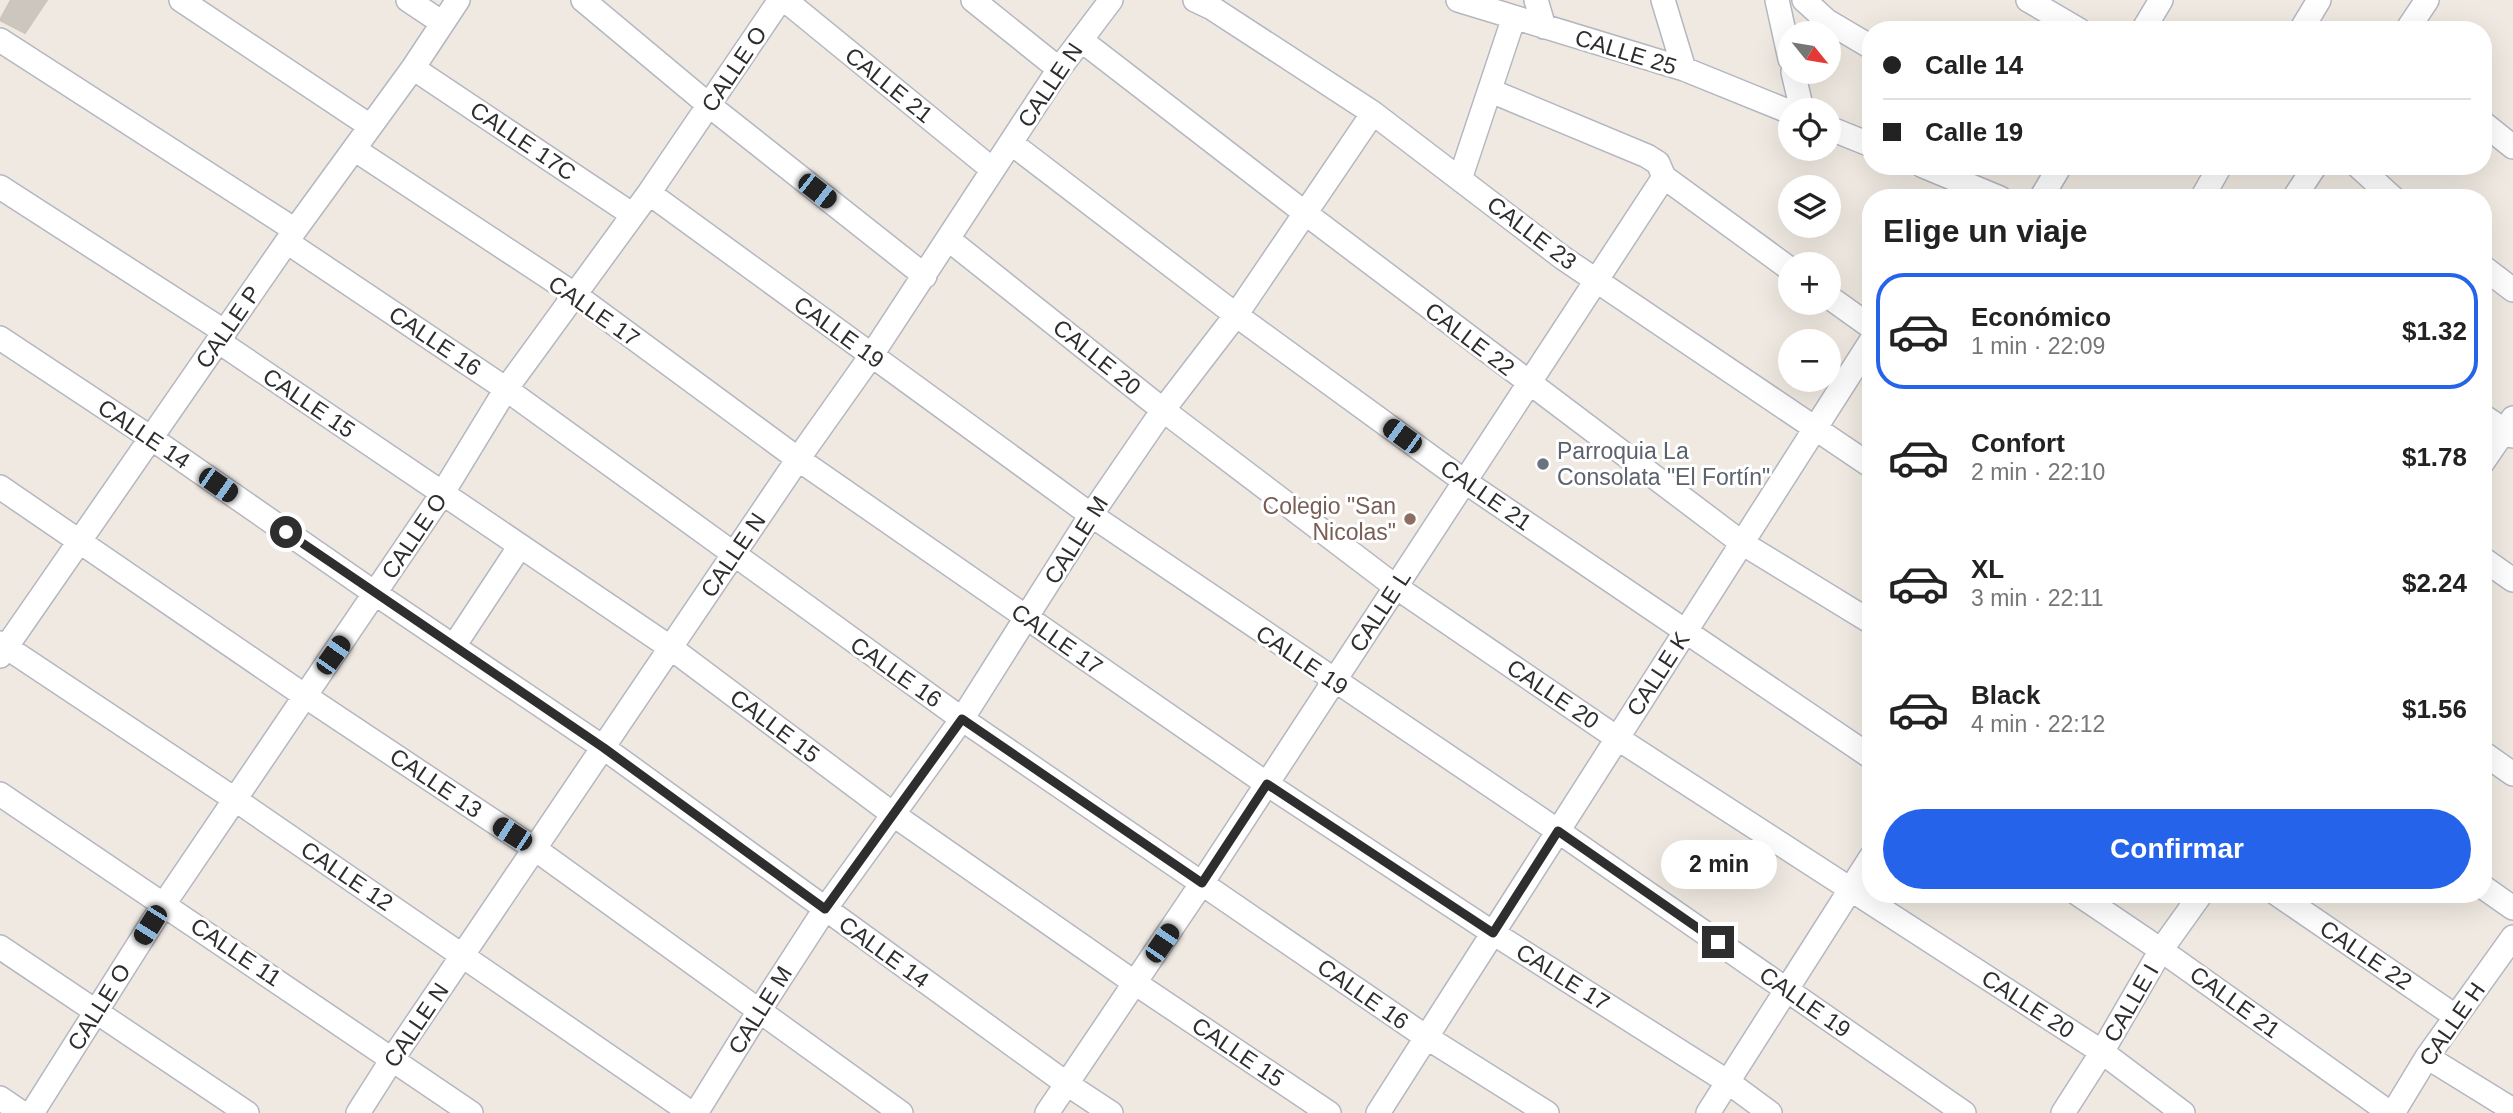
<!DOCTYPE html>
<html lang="es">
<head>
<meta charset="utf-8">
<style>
	:root { --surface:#fff; --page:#f2f2f2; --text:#222; --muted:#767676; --line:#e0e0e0; --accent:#2563eb }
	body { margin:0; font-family:Helvetica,sans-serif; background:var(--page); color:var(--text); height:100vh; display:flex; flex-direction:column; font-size:26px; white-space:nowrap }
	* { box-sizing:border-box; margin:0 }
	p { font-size:23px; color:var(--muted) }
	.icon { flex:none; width:38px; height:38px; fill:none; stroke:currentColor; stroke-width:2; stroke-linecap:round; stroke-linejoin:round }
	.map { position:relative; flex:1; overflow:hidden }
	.panel { position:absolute; left:1862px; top:189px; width:630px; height:714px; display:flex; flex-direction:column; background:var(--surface); border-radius:28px; box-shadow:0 7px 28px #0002 }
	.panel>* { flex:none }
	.hud { position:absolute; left:1862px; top:21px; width:630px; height:154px; border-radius:28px; box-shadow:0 7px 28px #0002; display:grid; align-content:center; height:154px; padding:0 21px; background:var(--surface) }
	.needle { width:46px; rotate:120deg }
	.controls { position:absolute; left:1778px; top:21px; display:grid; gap:14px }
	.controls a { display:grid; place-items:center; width:63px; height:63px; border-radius:50%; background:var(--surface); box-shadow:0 7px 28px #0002; font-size:35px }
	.end { position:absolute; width:32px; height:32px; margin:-16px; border:9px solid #2e2e2e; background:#fff; box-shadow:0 0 0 4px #fff }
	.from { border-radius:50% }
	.bubble { position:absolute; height:49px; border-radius:24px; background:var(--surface); box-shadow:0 7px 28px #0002; font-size:23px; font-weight:800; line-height:49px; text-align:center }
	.car { position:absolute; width:21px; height:42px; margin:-21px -10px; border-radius:9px; box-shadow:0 0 5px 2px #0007; background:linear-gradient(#222 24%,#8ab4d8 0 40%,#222 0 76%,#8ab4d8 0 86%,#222 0) }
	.hud b { display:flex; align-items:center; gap:24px; height:66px; font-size:26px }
	.hud b+b { border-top:2px solid var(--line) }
	.hud i { width:18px; height:18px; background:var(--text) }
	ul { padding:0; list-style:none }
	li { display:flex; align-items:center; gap:21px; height:116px; margin:0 14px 10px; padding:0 7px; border:4px solid transparent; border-radius:28px }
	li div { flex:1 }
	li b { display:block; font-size:26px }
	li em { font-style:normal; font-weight:800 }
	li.active { border-color:var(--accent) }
	li>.icon { width:63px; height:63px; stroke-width:1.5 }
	h2 { padding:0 21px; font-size:32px; line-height:84px }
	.primary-button { display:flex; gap:14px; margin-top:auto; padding:14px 21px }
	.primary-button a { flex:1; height:80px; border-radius:42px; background:var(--accent); color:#fff; font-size:28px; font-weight:800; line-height:80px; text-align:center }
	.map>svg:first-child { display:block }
	.building { fill:#cbc7bf; stroke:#cbc5ba; stroke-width:2 }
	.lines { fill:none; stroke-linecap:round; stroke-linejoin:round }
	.minor-casing { stroke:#b4b7c1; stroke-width:26 }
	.minor { stroke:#fff; stroke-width:23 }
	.route { stroke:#2e2e2e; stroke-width:9 }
	.worship-dot { fill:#6b7280; stroke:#fff; stroke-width:2.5 }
	.education-dot { fill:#8d6e63; stroke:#fff; stroke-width:2.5 }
	.labels { text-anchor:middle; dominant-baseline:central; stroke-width:6; stroke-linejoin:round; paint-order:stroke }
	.street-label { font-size:23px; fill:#2e2e2e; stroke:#fff }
	.worship-label { font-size:23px; fill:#5b616d; stroke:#fff; text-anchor:start }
	.education-label { font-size:23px; fill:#785e54; stroke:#fff; text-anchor:end }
</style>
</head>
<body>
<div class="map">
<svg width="2513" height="1113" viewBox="0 0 2513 1113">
	<rect width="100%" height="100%" fill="#efe9e1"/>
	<path class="building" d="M11,0H47L25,33L0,20Z"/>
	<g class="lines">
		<defs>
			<path id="minor" d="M181,0L370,126
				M408,0L441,22
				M583,0L710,106L925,276
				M785,0L993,170
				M973,0L1059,69
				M1195,0L1212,8L1373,113L1563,258L1871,466
				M1458,0L1684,69L1790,112
				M1536,0L1544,27
				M1663,0L1684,69
				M1777,0L1790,59
				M1804,0L1827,21L1871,47
				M2028,0L2079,30
				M2143,30L2161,0
				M2301,30L2319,0
				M2407,30L2427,0
				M0,40L295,230
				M1081,40L1305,213L1742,543L1871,622
				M413,68L633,215
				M1793,72L1802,110
				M1491,91L1647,156L1658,163L1664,177
				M2483,123L2513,147
				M1829,128L1871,145
				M1011,143L1236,315L1464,481L1871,757
				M354,149L574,294L798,459L1267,784L1493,933L1728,1082L1770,1113
				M1923,166L2000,198
				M2358,166L2393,198
				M1664,177L1790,269
				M1460,179L1514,17
				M0,187L225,332
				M649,193L1091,515L1558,831L1964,1113
				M2041,198L2060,166
				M2202,198L2220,166
				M2294,198L2315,166
				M948,239L1163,410L1396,587L1617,738L2102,1052L2183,1113
				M287,242L506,389L962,719L1426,1037L1547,1113
				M2483,267L2513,290
				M1829,297L1871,327
				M0,338L151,438L376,594L604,748L1067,1084L1111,1113
				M218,341L671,648L894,815L1135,983L1329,1113
				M2483,416L2513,436
				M2483,462L2513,418
				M0,487L305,696L535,849L901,1113
				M2483,559L2513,580
				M0,643L233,798L691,1113
				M454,646L520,546
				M0,656L295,230L413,68L458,0
				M2483,753L2513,774
				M0,794L471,1113
				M2483,887L2513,908
				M2078,894L2161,950L2390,1113
				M2277,894L2455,1016
				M0,947L247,1113
				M2427,1057L2513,1110
				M0,1098L22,1113
				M32,1113L164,904L442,494L506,389L649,193L780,0
				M358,1113L393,1058L798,459L871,356L1059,69L1111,0
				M696,1113L759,1011L825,909L962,719L1091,515L1163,410L1236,315L1373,113
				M1047,1113L1202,883L1664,177
				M1378,1113L1871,341
				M1708,1113L1871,857
				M2063,1113L2102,1052L2161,950L2201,894
				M2393,1113L2427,1057L2513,937"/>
		</defs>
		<use href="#minor" class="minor-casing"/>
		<use href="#minor" class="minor"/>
	</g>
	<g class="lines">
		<path class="route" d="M286,532L604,748L825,909L962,719L1202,883L1267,784L1493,933L1558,831L1718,942"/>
	</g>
	<circle class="worship-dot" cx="1543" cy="464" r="7"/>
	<circle class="education-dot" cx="1410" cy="519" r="7"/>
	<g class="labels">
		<g class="street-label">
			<text transform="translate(1626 52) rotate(17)">CALLE 25</text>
			<text transform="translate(734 69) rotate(-56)">CALLE O</text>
			<text transform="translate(889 85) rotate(39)">CALLE 21</text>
			<text transform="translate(1050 85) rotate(-56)">CALLE N</text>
			<text transform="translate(523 141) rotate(34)">CALLE 17C</text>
			<text transform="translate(1532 233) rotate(37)">CALLE 23</text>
			<text transform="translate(594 311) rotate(35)">CALLE 17</text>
			<text transform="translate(228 327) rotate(-55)">CALLE P</text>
			<text transform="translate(839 332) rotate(36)">CALLE 19</text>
			<text transform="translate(1470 339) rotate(37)">CALLE 22</text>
			<text transform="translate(435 341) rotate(34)">CALLE 16</text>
			<text transform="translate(1097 357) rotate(39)">CALLE 20</text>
			<text transform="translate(309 403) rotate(34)">CALLE 15</text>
			<text transform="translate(144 434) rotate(34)">CALLE 14</text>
			<text transform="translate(1486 495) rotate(35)">CALLE 21</text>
			<text transform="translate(414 536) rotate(-56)">CALLE O</text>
			<text transform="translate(1076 540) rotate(-58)">CALLE M</text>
			<text transform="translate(733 555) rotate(-56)">CALLE N</text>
			<text transform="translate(1380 611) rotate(-57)">CALLE L</text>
			<text transform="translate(1057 639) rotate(35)">CALLE 17</text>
			<text transform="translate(1302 660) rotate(34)">CALLE 19</text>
			<text transform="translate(896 672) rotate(35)">CALLE 16</text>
			<text transform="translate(1658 674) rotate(-57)">CALLE K</text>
			<text transform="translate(1553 694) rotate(34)">CALLE 20</text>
			<text transform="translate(775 726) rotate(37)">CALLE 15</text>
			<text transform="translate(436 783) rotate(34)">CALLE 13</text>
			<text transform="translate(347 876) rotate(34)">CALLE 12</text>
			<text transform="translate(236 952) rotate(34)">CALLE 11</text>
			<text transform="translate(884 952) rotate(36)">CALLE 14</text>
			<text transform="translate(2366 955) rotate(34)">CALLE 22</text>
			<text transform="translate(1563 977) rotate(32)">CALLE 17</text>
			<text transform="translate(1363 994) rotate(35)">CALLE 16</text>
			<text transform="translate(1805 1002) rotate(35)">CALLE 19</text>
			<text transform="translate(2235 1002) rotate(36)">CALLE 21</text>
			<text transform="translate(2131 1003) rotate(-60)">CALLE I</text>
			<text transform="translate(2028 1004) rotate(33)">CALLE 20</text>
			<text transform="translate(99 1007) rotate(-58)">CALLE O</text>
			<text transform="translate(760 1010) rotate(-58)">CALLE M</text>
			<text transform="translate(2452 1024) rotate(-55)">CALLE H</text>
			<text transform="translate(416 1025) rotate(-56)">CALLE N</text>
			<text transform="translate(1238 1052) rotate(34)">CALLE 15</text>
		</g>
		<g class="worship-label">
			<text x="1557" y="451">Parroquia La<tspan x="1557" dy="26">Consolata "El Fortín"</tspan></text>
		</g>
		<g class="education-label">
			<text x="1396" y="506">Colegio "San<tspan x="1396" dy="26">Nicolas"</tspan></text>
		</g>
	</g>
</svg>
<div class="controls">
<a><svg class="needle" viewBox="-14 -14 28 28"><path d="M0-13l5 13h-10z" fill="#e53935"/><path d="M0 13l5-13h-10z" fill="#767676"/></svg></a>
<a><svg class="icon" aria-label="locate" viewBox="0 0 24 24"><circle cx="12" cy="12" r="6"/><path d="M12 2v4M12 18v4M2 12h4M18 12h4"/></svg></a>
<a><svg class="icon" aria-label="layers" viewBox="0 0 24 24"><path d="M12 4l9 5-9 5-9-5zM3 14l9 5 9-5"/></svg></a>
<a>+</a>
<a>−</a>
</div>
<i class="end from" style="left:286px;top:532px"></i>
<i class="end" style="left:1718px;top:942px"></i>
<div class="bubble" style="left:1661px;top:840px;width:116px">2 min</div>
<i class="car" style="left:817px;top:191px;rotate:128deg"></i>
<i class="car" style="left:1402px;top:436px;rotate:306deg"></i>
<i class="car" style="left:218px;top:485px;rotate:125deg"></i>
<i class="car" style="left:333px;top:655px;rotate:35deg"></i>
<i class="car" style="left:512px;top:834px;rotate:303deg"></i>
<i class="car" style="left:150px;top:925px;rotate:212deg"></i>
<i class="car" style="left:1162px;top:943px;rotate:34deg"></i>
<div class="hud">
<b><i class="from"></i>Calle 14</b>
<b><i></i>Calle 19</b>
</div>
<section class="panel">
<h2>Elige un viaje</h2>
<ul>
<li class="active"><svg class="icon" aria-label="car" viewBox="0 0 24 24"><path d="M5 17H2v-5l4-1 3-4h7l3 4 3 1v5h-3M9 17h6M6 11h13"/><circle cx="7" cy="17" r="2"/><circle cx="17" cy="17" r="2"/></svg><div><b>Económico</b><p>1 min · 22:09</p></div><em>$1.32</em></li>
<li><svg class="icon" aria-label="car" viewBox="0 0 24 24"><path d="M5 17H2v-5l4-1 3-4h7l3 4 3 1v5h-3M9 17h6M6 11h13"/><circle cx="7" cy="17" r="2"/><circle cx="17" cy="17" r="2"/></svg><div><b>Confort</b><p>2 min · 22:10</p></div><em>$1.78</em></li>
<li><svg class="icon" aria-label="car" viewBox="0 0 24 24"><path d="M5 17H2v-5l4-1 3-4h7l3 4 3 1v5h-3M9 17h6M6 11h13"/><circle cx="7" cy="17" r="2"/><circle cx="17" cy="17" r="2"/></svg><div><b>XL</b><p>3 min · 22:11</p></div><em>$2.24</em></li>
<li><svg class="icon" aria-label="car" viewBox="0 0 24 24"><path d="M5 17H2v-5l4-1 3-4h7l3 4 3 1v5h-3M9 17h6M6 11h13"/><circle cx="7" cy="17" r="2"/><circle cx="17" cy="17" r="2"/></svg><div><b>Black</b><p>4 min · 22:12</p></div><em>$1.56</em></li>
</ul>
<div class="primary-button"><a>Confirmar</a></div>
</section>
</div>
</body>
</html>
